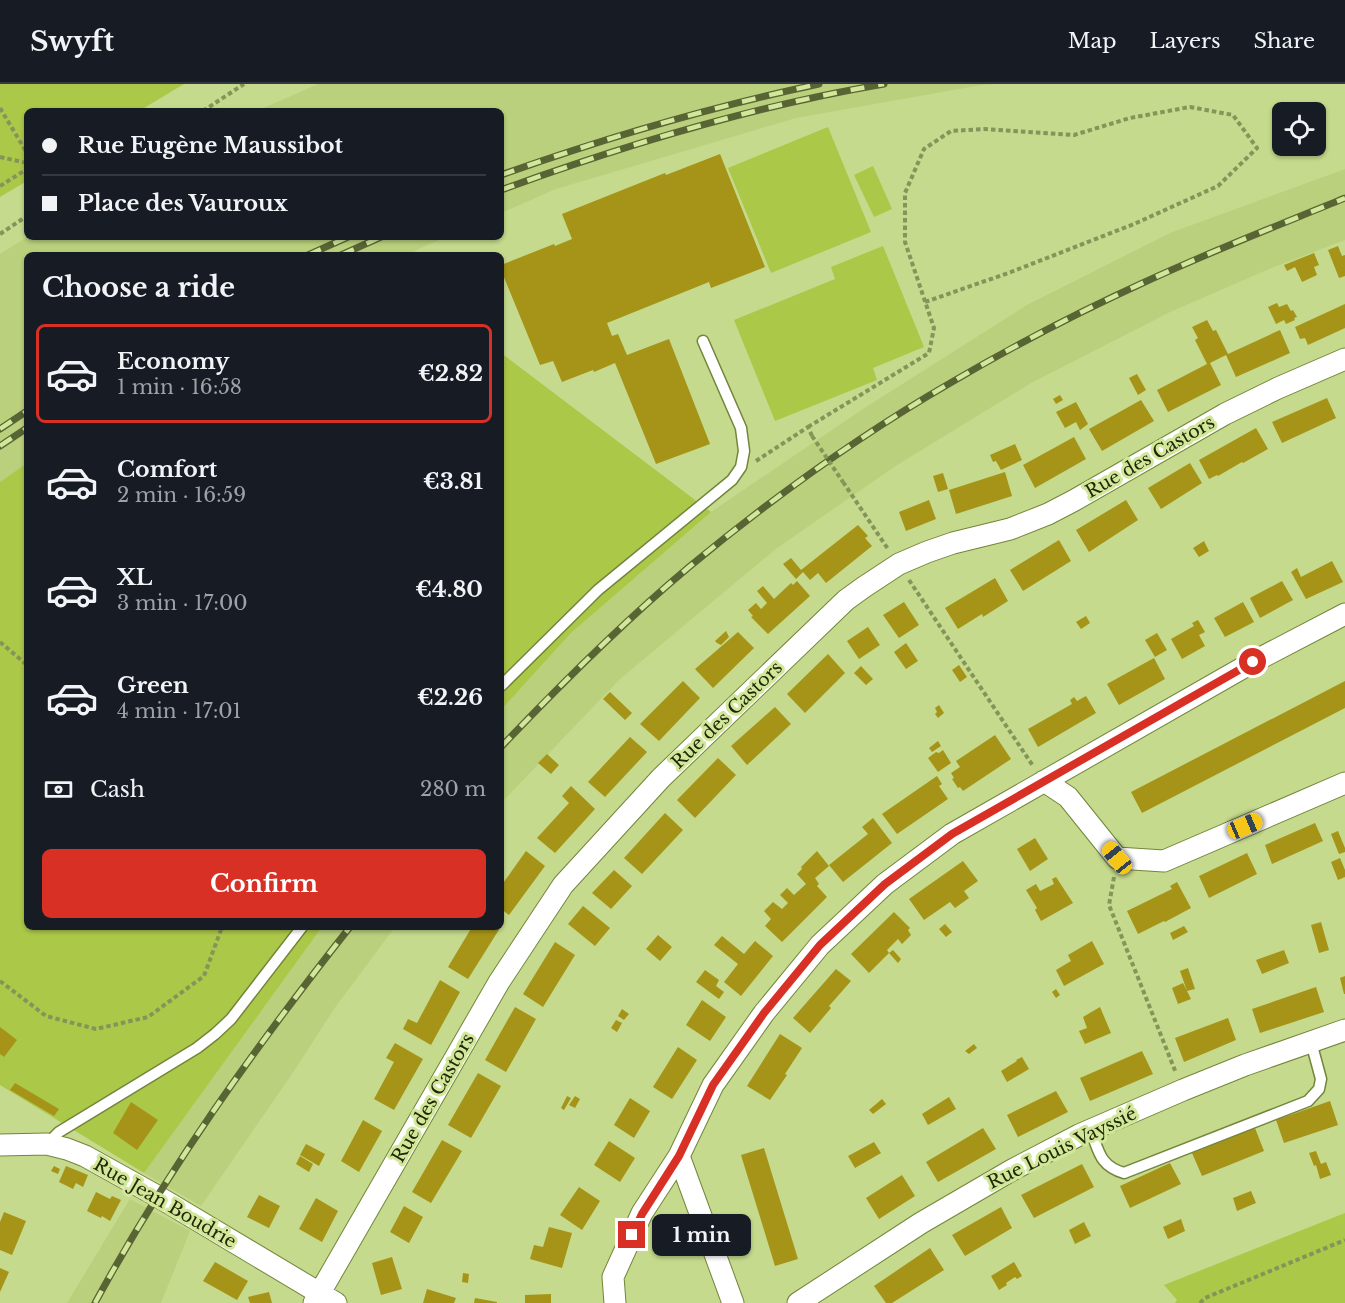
<!DOCTYPE html>
<html lang="en">
<head>
<meta charset="utf-8">
<style>
	:root { --surface:#171b24; --page:#242831; --text:#f1f3f6; --muted:#9ea1a6; --line:#363941; --accent:#d93025 }
	body { margin:0; font-family:"Libre Baskerville",serif; background:var(--page); color:var(--text); height:100vh; display:flex; flex-direction:column; font-size:22px; white-space:nowrap }
	* { box-sizing:border-box; margin:0 }
	p { font-size:20px; color:var(--muted) }
	.icon { flex:none; width:33px; height:33px; fill:none; stroke:currentColor; stroke-width:2; stroke-linecap:round; stroke-linejoin:round }
	.map { position:relative; flex:1; overflow:hidden }
	.panel { position:absolute; left:24px; top:168px; width:480px; height:678px; display:flex; flex-direction:column; background:var(--surface); border-radius:9px; box-shadow:0 2px 4px #0004 }
	.panel>* { flex:none }
	.banner { position:absolute; left:24px; top:24px; width:480px; height:132px; border-radius:9px; box-shadow:0 2px 4px #0004; display:grid; align-content:center; height:132px; padding:0 18px; background:var(--surface) }
	.controls { position:absolute; left:1272px; top:18px; display:grid; gap:12px }
	.controls a { display:grid; place-items:center; width:54px; height:54px; border-radius:9px; background:var(--surface); box-shadow:0 2px 4px #0004; font-size:30px }
	.end { position:absolute; width:27px; height:27px; margin:-14px; border:8px solid #d93025; background:#fff; box-shadow:0 0 0 3px #fff }
	.from { border-radius:50% }
	.bubble { position:absolute; height:42px; border-radius:9px; background:var(--surface); box-shadow:0 2px 4px #0004; font-size:20px; font-weight:700; line-height:42px; text-align:center }
	.car { position:absolute; width:18px; height:36px; margin:-18px -9px; border-radius:8px; box-shadow:0 0 4px 2px #0007; background:linear-gradient(#f5c518 24%,#345 0 40%,#f5c518 0 76%,#345 0 86%,#f5c518 0) }
	.banner b { display:flex; align-items:center; gap:21px; height:57px; font-size:22px }
	.banner b+b { border-top:2px solid var(--line) }
	.banner i { width:15px; height:15px; background:var(--text) }
	ul { padding:0; list-style:none }
	li { display:flex; align-items:center; gap:18px; height:99px; margin:0 12px 9px; padding:0 6px; border:3px solid transparent; border-radius:9px }
	li div { flex:1 }
	li b { display:block; font-size:22px }
	li em { font-style:normal; font-weight:700 }
	li.selected { border-color:var(--accent) }
	li>.icon { width:54px; height:54px; stroke-width:1.5 }
	h2 { padding:0 18px; font-size:27px; line-height:72px }
	.pay { display:flex; align-items:center; gap:15px; height:66px; padding:0 18px; font-size:22px }
	.pay p { margin-inline-start:auto }
	.action { display:flex; gap:12px; margin-top:auto; padding:12px 18px }
	.action a { flex:1; height:69px; border-radius:9px; background:var(--accent); color:#fff; font-size:24px; font-weight:700; line-height:69px; text-align:center }
	header { display:flex; align-items:center; gap:36px; box-sizing:border-box; height:84px; padding:0 30px; background:var(--surface); border-bottom:2px solid var(--line) }
	header strong { font-size:28px }
	nav { display:flex; gap:33px; margin-inline-start:auto; font-size:21px }
	.map>svg:first-child { display:block }
	.built { fill:#bad07c }
	.green { fill:#acc849 }
	.building { fill:#a59418 }
	.lines { fill:none; stroke-linecap:round; stroke-linejoin:round }
	.lane-casing { stroke:#73853a; stroke-width:13 }
	.street-casing { stroke:#73853a; stroke-width:23 }
	.path { stroke:#859458; stroke-width:4; stroke-dasharray:4.5 3; stroke-linecap:butt }
	.lane { stroke:#fff; stroke-width:10 }
	.street { stroke:#fff; stroke-width:21 }
	.rail-casing { stroke:#586434; stroke-width:7 }
	.rail { stroke:#d2e799; stroke-width:4.5; stroke-dasharray:14; stroke-linecap:butt }
	.path-bridge { stroke:#859458; stroke-width:4; stroke-dasharray:4.5 3; stroke-linecap:butt }
	.route { stroke:#d93025; stroke-width:8 }
	.labels { text-anchor:middle; dominant-baseline:central; stroke-width:6; stroke-linejoin:round; paint-order:stroke }
	.street-label { font-size:18px; fill:#1f2606; stroke:#d2e799 }
</style>
</head>
<body>
<header>
<strong>Swyft</strong>
<nav><a>Map</a><a>Layers</a><a>Share</a></nav>
</header>
<div class="map">
<svg width="1345" height="1219" viewBox="0 0 1345 1219">
	<rect width="100%" height="100%" fill="#c5da8c"/>
	<path class="built" d="M318,0H995L981,1L796,34L556,105L501,129V27H257Z
		M1345,85V156L1274,183L1170,228L1031,299L897,381L777,464L620,595L501,719V626L571,549L711,428L863,325L1027,221L1170,149Z
		M27,153H446L405,171H27V379L0,398V170Z
		M322,843H395L334,925L294,987L201,1122L144,1089Z
		M130,1115L190,1147L161,1219H67Z"/>
	<path class="green" d="M0,0H184L139,27H27V97L0,113Z
		M828,43L871,148L771,189L728,84Z
		M873,82L892,125L874,133L854,91Z
		M883,162L924,263L873,284L877,296L775,337L734,236L835,195L831,183Z
		M501,269L711,428L571,549L501,626Z
		M27,379V843H322L144,1089L0,1001V398Z
		M1345,1129V1219H1175L1177,1216L1164,1201Z"/>
	<path class="building" d="M720,70L765,183L711,204L709,198L607,239L612,252L618,250L627,271L669,255L710,360L656,380L615,279L594,288L593,286L562,298L553,277L540,281L501,186V181L554,160L555,162L572,155L562,130L665,89L666,91Z
		M1338,162L1342,172L1345,171V192L1339,194L1328,166Z
		M1314,169L1319,181L1314,183L1317,191L1302,198L1295,183L1287,187L1284,181Z
		M1277,219L1279,223L1287,220L1291,227L1293,226L1297,233L1294,234L1295,236L1286,240L1284,236L1276,240L1268,223Z
		M1345,220V244L1308,261L1305,254L1300,255L1295,243Z
		M1207,236L1213,247L1216,246L1228,270L1280,246L1290,269L1236,293L1226,271L1210,279L1221,301L1168,328L1157,306L1207,280L1195,256L1198,254L1192,243Z
		M1137,290L1146,306L1138,311L1129,294Z
		M1060,311L1063,316L1056,320L1053,315Z
		M1327,314L1336,334L1282,359L1272,338Z
		M1141,316L1154,337L1102,367L1089,345Z
		M1076,318L1088,340L1080,346L1076,338L1065,344L1056,328Z
		M1256,344L1268,365L1243,379L1242,378L1218,392L1217,391L1209,395L1199,376Z
		M1074,353L1086,375L1035,404L1023,381Z
		M1015,360L1022,376L1001,386L996,377L993,378L990,371Z
		M1190,379L1202,399L1161,425L1148,404Z
		M1005,388L1012,412L956,430L949,406Z
		M943,389L948,405L938,408L933,392Z
		M929,416L936,435L906,447L899,428Z
		M1126,416L1138,436L1089,468L1076,446Z
		M858,441L868,452L865,454L872,462L826,499L818,489L810,496L803,488L796,495L783,480L791,474L801,486Z
		M1059,456L1071,477L1023,507L1010,486Z
		M1204,457L1209,467L1199,473L1193,464Z
		M1332,477L1343,498L1306,515L1291,488L1297,484L1301,493Z
		M995,494L1008,517L983,533L982,530L958,545L945,524Z
		M797,497L810,512L768,550L751,533L753,532L748,526L756,519L761,525L767,519L757,507L763,502L774,515L791,499L793,501Z
		M1282,497L1293,516L1260,534L1250,514Z
		M904,518L919,541L899,554L883,531Z
		M1243,518L1254,538L1225,553L1214,534Z
		M1086,532L1090,539L1081,545L1076,538Z
		M1198,536L1205,548L1199,551L1205,562L1182,575L1171,555L1194,542L1192,539Z
		M868,543L880,561L859,575L847,557Z
		M726,547L729,553L721,561L717,559L715,557Z
		M738,548L754,564L713,604L695,585Z
		M1157,549L1167,566L1155,573L1145,556Z
		M906,559L918,577L906,585L894,568Z
		M828,570L845,589L805,629L787,610Z
		M1154,574L1165,595L1119,621L1107,600Z
		M959,581L967,593L960,598L952,586Z
		M861,582L873,595L866,601L854,589Z
		M683,597L700,614L659,657L640,640Z
		M1345,597V624L1142,729L1131,708Z
		M610,608L632,629L625,636L603,615Z
		M1086,612L1096,629L1038,663L1028,645L1072,620L1070,616L1074,613L1077,617Z
		M939,621L944,629L938,634L935,630L937,628L935,624Z
		M775,623L791,640L747,681L731,662Z
		M995,651L1011,675L963,707L960,703L958,704L952,695L954,694L951,689L960,683L956,677Z
		M630,653L647,668L605,713L588,698Z
		M938,657L941,662L932,668L929,664Z
		M943,666L951,679L938,688L928,674L936,668L939,669Z
		M547,670L559,681L551,690L538,679Z
		M718,674L736,691L695,734L677,716Z
		M937,692L942,700L939,702L948,715L897,750L882,730Z
		M571,702L595,725L555,769L537,754L569,719L562,712Z
		M665,729L683,746L642,790L624,774Z
		M873,734L892,759L843,798L829,781L868,750L862,743Z
		M1315,739L1323,757L1272,780L1265,761Z
		M1338,747L1345,764V768L1339,770L1331,750Z
		M1035,754L1048,775L1030,787L1017,765Z
		M526,767L545,782L509,831L501,825V802Z
		M817,767L829,782L815,794L819,800L817,802L827,813L782,858L765,842L771,835L764,827L773,818L782,825L788,819L780,811L787,804L794,811L806,800L797,790L802,785L801,783Z
		M1247,769L1257,790L1209,814L1199,792Z
		M1340,774L1345,786V793L1338,796L1331,778Z
		M963,777L978,797L964,807L969,814L955,824L950,818L924,836L909,815Z
		M614,786L632,802L611,825L592,809Z
		M1056,793L1073,819L1041,837L1035,826L1037,824L1026,806L1036,800L1040,807L1054,800L1052,795Z
		M1177,798L1191,824L1165,838L1164,837L1138,850L1127,827L1172,805L1170,802Z
		M583,822L610,844L595,862L568,840Z
		M894,828L910,844L908,846L911,851L902,860L898,855L887,866L889,869L869,889L851,870Z
		M1321,838L1329,866L1319,869L1311,841Z
		M945,840L952,848L946,853L939,845Z
		M1184,842L1188,848L1173,856L1170,849Z
		M472,843L500,844L468,895L448,883Z
		M658,851L672,863L660,877L646,865Z
		M722,852L744,870L755,857L773,872L741,912L724,898L738,880L714,861Z
		M1092,857L1104,880L1064,902L1056,886L1071,877L1068,871Z
		M555,858L575,871L543,923L523,910Z
		M893,866L901,875L898,879L889,869Z
		M1284,866L1289,879L1262,890L1256,876Z
		M1188,884L1195,905L1187,907L1180,887Z
		M836,885L851,897L829,922L831,924L810,949L793,934Z
		M705,886L719,896L716,902L724,908L719,915L696,898Z
		M1345,892V910H1344L1340,894Z
		M440,896L460,908L431,961L403,945L408,935L417,939Z
		M1183,899L1191,915L1178,920L1172,904Z
		M1316,903L1324,928L1260,949L1252,925Z
		M1056,905L1060,911L1056,914L1052,908Z
		M702,916L726,933L710,957L686,941Z
		M515,923L536,935L506,988L485,976Z
		M1100,923L1111,949L1085,960L1079,947L1087,944L1083,933Z
		M622,925L629,930L624,936L618,932Z
		M1228,934L1236,956L1184,978L1175,954Z
		M616,936L622,939L617,948L611,944Z
		M0,943L17,956L4,973L0,970Z
		M780,950L802,964L785,990L787,991L770,1016L747,1002Z
		M395,959L423,975L394,1026L374,1015L394,978L386,974Z
		M974,960L977,964L969,970L965,967Z
		M678,963L697,976L672,1015L653,1003Z
		M1142,967L1153,990L1090,1017L1080,994Z
		M1022,973L1029,985L1007,998L1001,987L1017,977L1016,976Z
		M478,989L501,1002L471,1054L448,1041Z
		M15,999L59,1025L54,1032L10,1006Z
		M1056,1007L1068,1028L1018,1053L1007,1031Z
		M567,1012L571,1014L564,1026L561,1024Z
		M575,1012L580,1015L575,1024L569,1021Z
		M949,1013L956,1025L928,1041L922,1030Z
		M630,1014L650,1027L634,1054L614,1041Z
		M882,1015L886,1020L873,1030L869,1026Z
		M1330,1017L1338,1041L1284,1059L1276,1036Z
		M131,1018L158,1036L137,1066L113,1049Z
		M363,1036L382,1047L359,1088L341,1077Z
		M983,1044L996,1065L938,1098L926,1078Z
		M1255,1044L1264,1067L1202,1092L1192,1069Z
		M442,1056L462,1067L431,1119L412,1108Z
		M609,1057L635,1074L620,1098L594,1081Z
		M874,1058L881,1069L855,1084L848,1072Z
		M306,1060L325,1070L319,1082L300,1071Z
		M764,1064L798,1175L775,1182L741,1071Z
		M1316,1067L1321,1080L1326,1078L1331,1091L1320,1095L1316,1081L1314,1082L1309,1069Z
		M300,1072L313,1080L309,1088L296,1080Z
		M1170,1079L1181,1100L1130,1124L1120,1102Z
		M1082,1080L1094,1103L1034,1134L1021,1111Z
		M54,1082L60,1085L58,1090L51,1087Z
		M66,1082L88,1091L83,1103L76,1099L73,1105L59,1098Z
		M902,1091L915,1112L879,1135L866,1114Z
		M579,1103L600,1117L582,1146L560,1131Z
		M1251,1107L1256,1119L1237,1127L1233,1114Z
		M96,1108L110,1115L112,1112L121,1116L110,1137L102,1132L101,1134L87,1127Z
		M259,1111L280,1122L269,1144L247,1133Z
		M316,1114L338,1127L322,1158L299,1145Z
		M404,1122L423,1133L409,1159L390,1148Z
		M1001,1123L1012,1144L965,1172L952,1151Z
		M4,1128L26,1137L12,1171L0,1166V1138Z
		M1181,1135L1185,1147L1168,1155L1163,1143Z
		M1084,1138L1091,1152L1075,1160L1069,1146Z
		M549,1143L572,1149L562,1184L530,1175L534,1161L543,1163Z
		M930,1164L944,1186L892,1219H886L874,1202Z
		M392,1173L402,1205L381,1211L372,1179Z
		M215,1178L248,1197L237,1216L203,1197Z
		M1014,1178L1022,1192L1017,1195L1015,1193L1006,1199L1007,1201L999,1206L991,1192Z
		M0,1184L9,1188L0,1208Z
		M463,1189L469,1190L468,1199L462,1198Z
		M427,1205L456,1214L454,1219H423Z
		M269,1208L272,1219H250L248,1213Z
		M551,1210V1219H525V1211Z
		M475,1214L497,1218V1219H474Z"/>
	<g class="lines">
		<defs>
			<path id="lane" d="M501,602L598,506L732,396L741,383L744,367L741,344L703,257
				M1091,1047C1099,1068 1100,1082 1124,1089L1308,1017L1319,1005L1321,995L1311,958
				M47,1060L59,1048L197,964L215,950L231,935L302,843"/>
			<path id="street" d="M1044,697L1068,713L1117,774L1164,777L1345,699
				M0,1061L47,1060L67,1065L85,1072L157,1112L336,1219
				M314,1219L499,898L563,801L661,694L846,516L864,503L899,480L927,468L953,459L1010,445L1048,430L1073,417L1225,330L1278,304L1345,275
				M615,1219L613,1193L642,1129L679,1072
				M733,1219L679,1072L713,1001L764,929L820,861L885,800L952,750L1253,578L1345,530
				M798,1219L921,1139L1012,1086L1079,1051L1183,1006L1245,981L1345,946"/>
		</defs>
		<use href="#lane" class="lane-casing"/>
		<use href="#street" class="street-casing"/>
		<path class="path" d="M0,24L27,69
			M203,27L244,0
			M0,73L27,79
			M0,102L27,85
			M0,150L27,132
			M808,343L929,269L934,244L905,158V109L924,65L951,47L984,45L1074,51L1130,34L1190,23L1233,31L1257,64L1218,102L1134,140L1011,188L925,218
			M756,377L808,343L812,352
			M843,398L888,465
			M909,496L1033,682
			M0,558L27,581
			M1114,793L1109,821L1176,989
			M0,897L46,932L96,945L148,933L204,892L222,843
			M1200,1219L1205,1214L1345,1156"/>
		<use href="#lane" class="lane"/>
		<use href="#street" class="street"/>
		<defs>
			<path id="rail" d="M501,91C605,54 710,23 819,0
				M501,106C625,61 753,22 884,0
				M308,171L348,153
				M341,171L381,153
				M0,345L27,327
				M0,362L27,344
				M501,663C561,600 622,539 689,483C771,415 860,351 952,298C1015,261 1081,227 1147,197C1212,167 1279,141 1345,114
				M95,1219C167,1086 256,962 350,843"/>
		</defs>
		<use href="#rail" class="rail-casing"/>
		<use href="#rail" class="rail"/>
		<path class="path-bridge" d="M812,352L843,398"/>
	</g>
	<g class="lines">
		<path class="route" d="M632,1151L642,1130L679,1072L713,1001L764,929L820,861L885,800L952,750L1253,578"/>
	</g>
	<g class="labels">
		<g class="street-label">
			<text transform="translate(1150 373) rotate(-30)">Rue des Castors</text>
			<text transform="translate(727 631) rotate(-44)">Rue des Castors</text>
			<text transform="translate(433 1014) rotate(-60)">Rue des Castors</text>
			<text transform="translate(1062 1064) rotate(-26)">Rue Louis Vayssié</text>
			<text transform="translate(165 1119) rotate(30)">Rue Jean Boudrie</text>
		</g>
	</g>
</svg>
<div class="controls">
<a><svg class="icon" aria-label="locate" viewBox="0 0 24 24"><circle cx="12" cy="12" r="6"/><path d="M12 2v4M12 18v4M2 12h4M18 12h4"/></svg></a>
</div>
<i class="end from" style="left:1253px;top:578px"></i>
<i class="end" style="left:632px;top:1151px"></i>
<div class="bubble" style="left:652px;top:1130px;width:99px">1 min</div>
<i class="car" style="left:1245px;top:742px;rotate:67deg"></i>
<i class="car" style="left:1117px;top:774px;rotate:321deg"></i>
<div class="banner">
<b><i class="from"></i>Rue Eugène Maussibot</b>
<b><i></i>Place des Vauroux</b>
</div>
<section class="panel">
<h2>Choose a ride</h2>
<ul>
<li class="selected"><svg class="icon" aria-label="car" viewBox="0 0 24 24"><path d="M5 17H2v-5l4-1 3-4h7l3 4 3 1v5h-3M9 17h6M6 11h13"/><circle cx="7" cy="17" r="2"/><circle cx="17" cy="17" r="2"/></svg><div><b>Economy</b><p>1 min · 16:58</p></div><em>€2.82</em></li>
<li><svg class="icon" aria-label="car" viewBox="0 0 24 24"><path d="M5 17H2v-5l4-1 3-4h7l3 4 3 1v5h-3M9 17h6M6 11h13"/><circle cx="7" cy="17" r="2"/><circle cx="17" cy="17" r="2"/></svg><div><b>Comfort</b><p>2 min · 16:59</p></div><em>€3.81</em></li>
<li><svg class="icon" aria-label="car" viewBox="0 0 24 24"><path d="M5 17H2v-5l4-1 3-4h7l3 4 3 1v5h-3M9 17h6M6 11h13"/><circle cx="7" cy="17" r="2"/><circle cx="17" cy="17" r="2"/></svg><div><b>XL</b><p>3 min · 17:00</p></div><em>€4.80</em></li>
<li><svg class="icon" aria-label="car" viewBox="0 0 24 24"><path d="M5 17H2v-5l4-1 3-4h7l3 4 3 1v5h-3M9 17h6M6 11h13"/><circle cx="7" cy="17" r="2"/><circle cx="17" cy="17" r="2"/></svg><div><b>Green</b><p>4 min · 17:01</p></div><em>€2.26</em></li>
</ul>
<div class="pay"><svg class="icon" aria-label="cash" viewBox="0 0 24 24"><path d="M3 7h18v10H3z"/><circle cx="12" cy="12" r="2"/></svg>Cash<p>280 m</p></div>
<div class="action"><a>Confirm</a></div>
</section>
</div>
</body>
</html>
